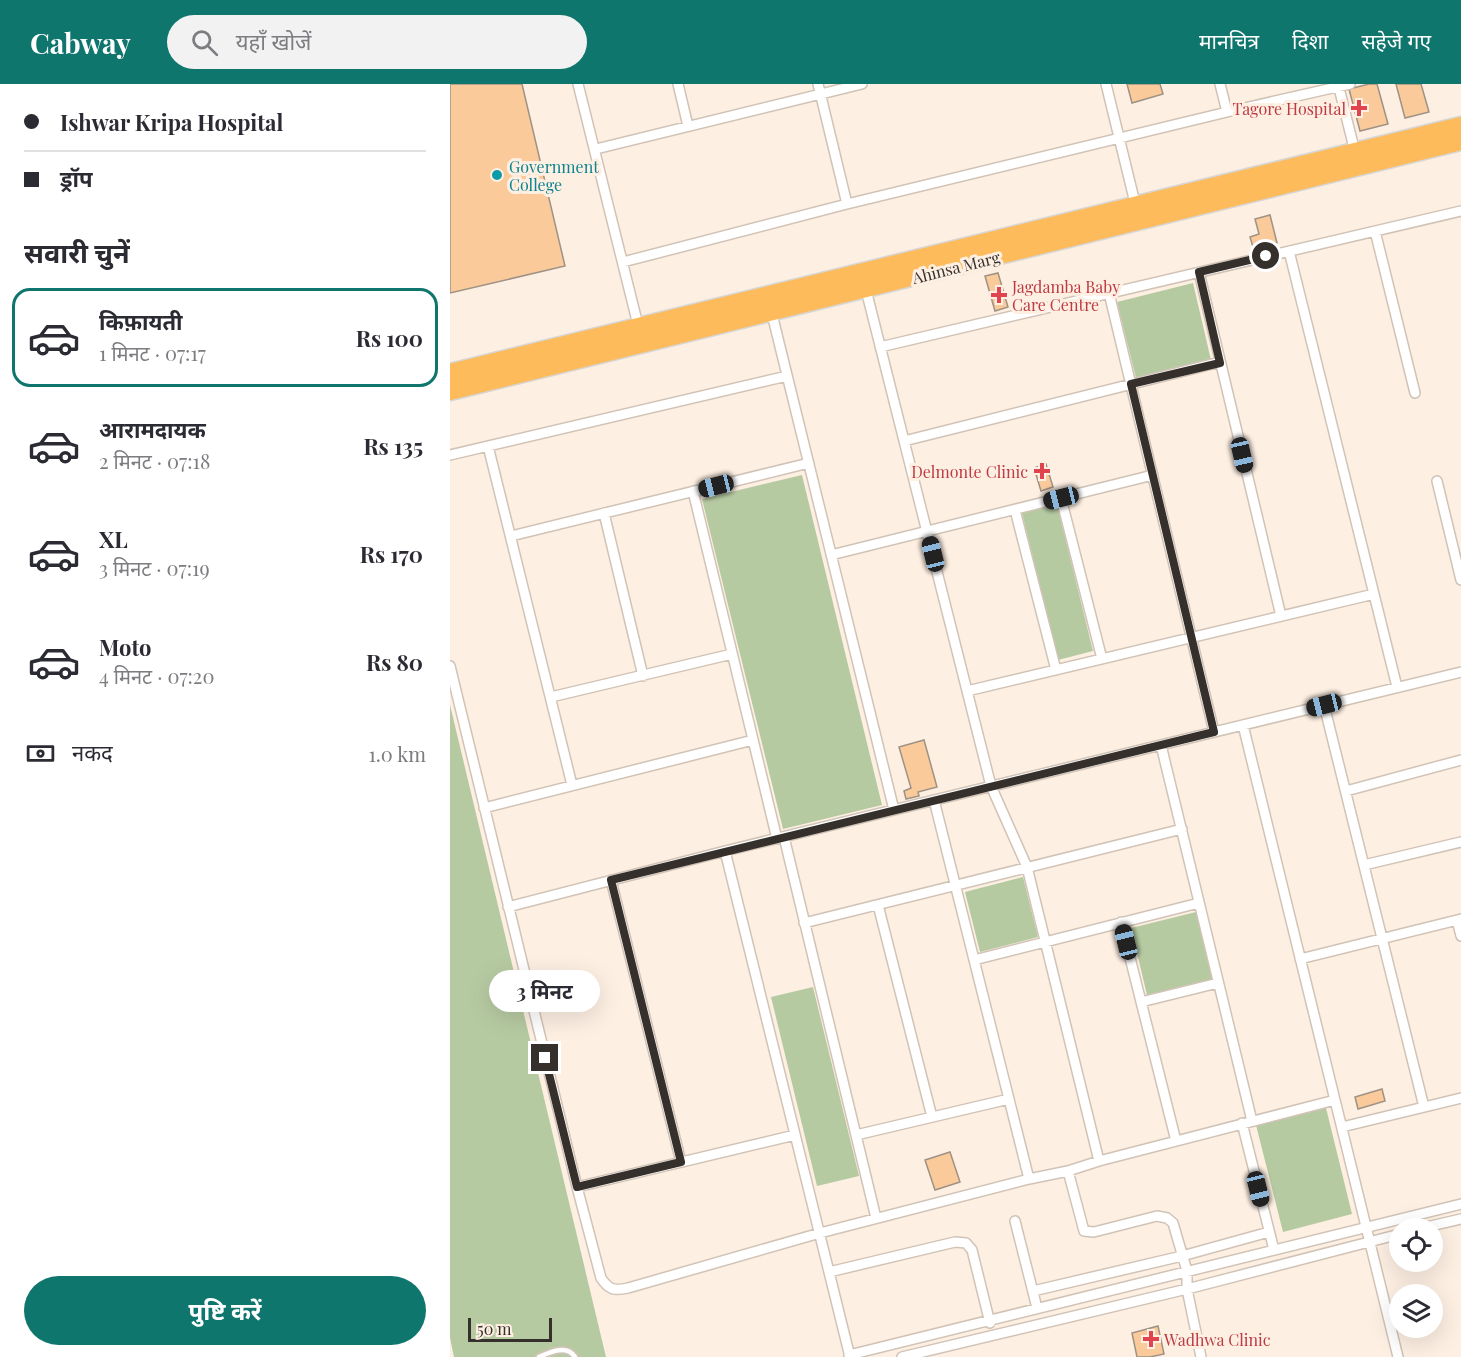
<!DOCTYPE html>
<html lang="hi">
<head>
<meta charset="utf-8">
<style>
	:root { --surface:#fff; --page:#f2f2f3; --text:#2b2b33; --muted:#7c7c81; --line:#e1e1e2; --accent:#0f766e }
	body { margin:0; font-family:"Playfair Display","Noto Sans Devanagari",serif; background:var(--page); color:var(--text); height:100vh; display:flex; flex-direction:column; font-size:22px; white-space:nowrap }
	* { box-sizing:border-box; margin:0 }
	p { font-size:20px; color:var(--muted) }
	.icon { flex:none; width:33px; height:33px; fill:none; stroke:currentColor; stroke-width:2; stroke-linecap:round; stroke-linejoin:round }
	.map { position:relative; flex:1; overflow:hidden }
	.drawer { display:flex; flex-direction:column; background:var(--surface); width:450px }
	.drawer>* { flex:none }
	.banner { display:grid; align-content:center; height:132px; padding:0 24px; background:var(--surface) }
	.fabs { position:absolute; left:939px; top:1134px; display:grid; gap:12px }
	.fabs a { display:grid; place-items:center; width:54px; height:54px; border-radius:50%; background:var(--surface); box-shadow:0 6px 24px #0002; font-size:30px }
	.scale { position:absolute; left:18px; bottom:15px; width:84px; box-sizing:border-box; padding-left:6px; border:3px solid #35302b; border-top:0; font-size:16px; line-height:21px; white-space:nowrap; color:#35302b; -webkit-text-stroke:4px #fdefe2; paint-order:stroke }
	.end { position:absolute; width:27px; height:27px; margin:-14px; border:8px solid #35302b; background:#fff; box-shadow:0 0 0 3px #fff }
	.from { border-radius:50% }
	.bubble { position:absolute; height:42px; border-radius:21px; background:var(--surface); box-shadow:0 6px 24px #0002; font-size:20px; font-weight:700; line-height:42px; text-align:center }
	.car { position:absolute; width:18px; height:36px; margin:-18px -9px; border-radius:8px; box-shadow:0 0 4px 2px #0007; background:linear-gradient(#222 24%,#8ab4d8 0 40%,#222 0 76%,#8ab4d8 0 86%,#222 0) }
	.banner b { display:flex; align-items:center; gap:21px; height:57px; font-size:22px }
	.banner b+b { border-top:2px solid var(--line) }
	.banner i { width:15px; height:15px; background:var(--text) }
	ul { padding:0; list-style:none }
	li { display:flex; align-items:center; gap:18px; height:99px; margin:0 12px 9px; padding:0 12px; border:3px solid transparent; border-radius:18px }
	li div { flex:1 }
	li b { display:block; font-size:22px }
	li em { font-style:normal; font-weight:700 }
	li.selected { border-color:var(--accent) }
	li>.icon { width:54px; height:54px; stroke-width:1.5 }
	h2 { padding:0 24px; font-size:27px; line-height:72px }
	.pay { display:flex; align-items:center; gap:15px; height:66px; padding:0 24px; font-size:22px }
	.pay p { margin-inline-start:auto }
	.action { display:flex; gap:12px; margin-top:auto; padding:12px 24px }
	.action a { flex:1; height:69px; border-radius:36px; background:var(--accent); color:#fff; font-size:24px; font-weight:700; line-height:69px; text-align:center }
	header { display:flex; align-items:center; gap:36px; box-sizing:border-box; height:84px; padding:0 30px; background:var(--accent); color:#fff }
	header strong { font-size:28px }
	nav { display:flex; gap:33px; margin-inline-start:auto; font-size:21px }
	.search { width:420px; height:54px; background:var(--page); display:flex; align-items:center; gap:15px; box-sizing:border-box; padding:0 21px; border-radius:33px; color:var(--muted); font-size:22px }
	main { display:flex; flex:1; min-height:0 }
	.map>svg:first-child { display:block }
	.green { fill:#b6caa2 }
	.building { fill:#faca9a; stroke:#9e9285; stroke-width:1.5 }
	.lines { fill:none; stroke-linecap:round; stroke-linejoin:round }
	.lane-casing { stroke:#d1c3b6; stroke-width:8 }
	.street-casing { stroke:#d1c3b6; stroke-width:12 }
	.highway-casing { stroke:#d7d6d5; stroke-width:21 }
	.lane { stroke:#fff; stroke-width:4.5 }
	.street { stroke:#fff; stroke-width:9 }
	.highway { stroke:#fdbb5c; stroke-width:18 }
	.route { stroke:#35302b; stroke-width:8 }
	.health-dot { fill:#e0444e; stroke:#fdefe2; stroke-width:2 }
	.culture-dot { fill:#0f9aa8; stroke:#fdefe2; stroke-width:2 }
	.labels { text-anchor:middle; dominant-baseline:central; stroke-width:6; stroke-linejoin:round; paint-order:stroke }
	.health-label { font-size:16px; fill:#be3a42; stroke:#fdefe2; text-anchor:end }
	.culture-label { font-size:16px; fill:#0d838f; stroke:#fdefe2; text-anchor:start }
	.street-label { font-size:16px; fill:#35302b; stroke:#fdefe2 }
</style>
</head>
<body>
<header>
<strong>Cabway</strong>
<div class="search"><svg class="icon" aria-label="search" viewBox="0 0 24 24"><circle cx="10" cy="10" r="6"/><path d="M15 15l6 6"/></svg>यहाँ खोजें</div>
<nav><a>मानचित्र</a><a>दिशा</a><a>सहेजे गए</a></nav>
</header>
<main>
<section class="drawer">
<div class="banner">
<b><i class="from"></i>Ishwar Kripa Hospital</b>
<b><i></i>ड्रॉप</b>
</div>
<h2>सवारी चुनें</h2>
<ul>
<li class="selected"><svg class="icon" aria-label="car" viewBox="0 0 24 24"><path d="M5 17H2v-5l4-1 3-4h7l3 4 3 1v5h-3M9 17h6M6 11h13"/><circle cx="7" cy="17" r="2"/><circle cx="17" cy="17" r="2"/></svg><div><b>किफ़ायती</b><p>1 मिनट · 07:17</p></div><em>Rs 100</em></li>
<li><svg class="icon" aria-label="car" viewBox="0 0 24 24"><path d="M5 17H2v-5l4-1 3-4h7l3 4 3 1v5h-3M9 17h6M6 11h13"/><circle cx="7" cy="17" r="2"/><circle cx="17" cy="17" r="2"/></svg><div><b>आरामदायक</b><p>2 मिनट · 07:18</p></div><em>Rs 135</em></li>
<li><svg class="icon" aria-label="car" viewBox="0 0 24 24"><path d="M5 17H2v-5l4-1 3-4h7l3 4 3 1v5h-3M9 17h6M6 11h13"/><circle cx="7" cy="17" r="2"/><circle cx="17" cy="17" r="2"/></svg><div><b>XL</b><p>3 मिनट · 07:19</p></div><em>Rs 170</em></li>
<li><svg class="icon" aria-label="car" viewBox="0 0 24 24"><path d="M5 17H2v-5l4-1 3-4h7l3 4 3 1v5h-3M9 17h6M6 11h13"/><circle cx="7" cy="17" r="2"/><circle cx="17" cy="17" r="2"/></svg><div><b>Moto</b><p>4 मिनट · 07:20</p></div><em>Rs 80</em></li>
</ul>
<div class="pay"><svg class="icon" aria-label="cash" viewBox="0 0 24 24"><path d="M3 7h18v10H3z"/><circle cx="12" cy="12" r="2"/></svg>नकद<p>1.0 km</p></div>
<div class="action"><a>पुष्टि करें</a></div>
</section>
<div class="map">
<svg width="1011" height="1273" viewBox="0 0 1011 1273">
	<rect width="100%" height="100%" fill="#fdefe2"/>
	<path class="green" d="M743,199L761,276L686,294L667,218Z
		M352,391L432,721L333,745L252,415Z
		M607,420L643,567L608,576L572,429Z
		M0,621L156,1273H4L0,1254Z
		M573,793L588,853L530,868L515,808Z
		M746,828L762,895L697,911L681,844Z
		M363,903L409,1092L367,1102L321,913Z
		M876,1024L902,1130L833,1148L806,1041Z"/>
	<path class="building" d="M0,0H72L115,182L0,209Z
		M677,0H710L713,10L682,19Z
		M919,0H927L938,40L910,47L899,5Z
		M946,0H971L979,28L955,34Z
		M820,131L827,159L803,163L800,153L809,150L805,135Z
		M548,189L558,223L545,227L535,192Z
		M596,380L603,403L591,407L584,384Z
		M474,656L487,703L468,708L469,712L456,715L454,707L461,704L449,663Z
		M932,1005L935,1017L908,1025L905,1013Z
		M500,1068L510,1098L485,1106L475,1076Z
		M708,1242L714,1270L700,1273H687L682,1249Z"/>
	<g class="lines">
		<defs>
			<path id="lane" d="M89,1273C100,1268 117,1260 125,1273"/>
			<path id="street" d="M128,0L189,245
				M228,0L238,42
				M368,0L397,120
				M656,0L686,123
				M770,0L777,28
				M888,0L905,68
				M146,65L412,0
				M925,147L965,309
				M839,167L947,603
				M173,178L397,120L777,28L900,0
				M749,188L831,532
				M415,202L541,702L577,783L649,1077
				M659,209L764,648
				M321,226L444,726
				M430,263L1011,127
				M454,357L770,278
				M38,362L122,701
				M0,371L337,292
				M987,397L1011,496
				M243,407L327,755
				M611,414L652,575
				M565,426L606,586
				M154,429L193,592
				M61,452L359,379
				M381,471L703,391
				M0,582L127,1103L151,1194C159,1206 164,1207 178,1204L370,1149L579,1095L618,1087L649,1077L885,1016
				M517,607L924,510
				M101,613L282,570
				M874,621L974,1023
				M793,641L948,1273
				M711,661L802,1037
				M896,707L1011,676
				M484,716L579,1095
				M34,724L303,656
				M334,753L426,1134
				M275,767L400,1273
				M914,781L1011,758
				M161,796L231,1078
				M428,821L482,1033
				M58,823L275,767L1011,588
				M1007,836L1011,852
				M671,838L726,1057
				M354,839L732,745
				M850,875L1011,835
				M524,876L749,819
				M691,918L768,899
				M792,1039L824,1166
				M892,1043L1011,1014
				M406,1051L559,1015
				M618,1087L634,1147L644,1148L707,1132L717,1134L723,1139L737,1187V1205L751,1273
				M127,1103L345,1051
				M565,1137L587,1224
				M972,1144L1011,1135
				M379,1188L505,1158L516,1159L522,1166L540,1239
				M583,1207L732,1172L819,1148
				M399,1271L1011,1120
				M452,1273L737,1205L950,1150"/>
			<path id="highway" d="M0,289L1011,42
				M0,307L1011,57"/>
		</defs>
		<use href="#lane" class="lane-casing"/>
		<use href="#street" class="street-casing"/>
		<use href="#highway" class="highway-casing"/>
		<use href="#lane" class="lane"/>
		<use href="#street" class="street"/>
		<use href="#highway" class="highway"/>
	</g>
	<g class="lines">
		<path class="route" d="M95,974L127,1103L231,1078L161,796L764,648L681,300L770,279L749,188L816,172"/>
	</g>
	<g class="health-dot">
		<path d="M906 15h6v6h6v6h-6v6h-6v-6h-6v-6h6z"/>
		<path d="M546 202h6v6h6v6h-6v6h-6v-6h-6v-6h6z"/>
		<path d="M589 378h6v6h6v6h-6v6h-6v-6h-6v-6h6z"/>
		<path d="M698 1246h6v6h6v6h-6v6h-6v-6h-6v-6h6z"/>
	</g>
	<circle class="culture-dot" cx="47" cy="91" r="6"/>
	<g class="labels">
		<g class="health-label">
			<text x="896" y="24">Tagore Hospital</text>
			<text x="562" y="202" text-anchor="start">Jagdamba Baby<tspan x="562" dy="18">Care Centre</tspan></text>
			<text x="578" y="387">Delmonte Clinic</text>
			<text x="714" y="1255" text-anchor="start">Wadhwa Clinic</text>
		</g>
		<g class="culture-label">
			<text x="59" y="82">Government<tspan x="59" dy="18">College</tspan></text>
		</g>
		<g class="street-label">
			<text transform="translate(506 183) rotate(-14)">Ahinsa Marg</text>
		</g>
	</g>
</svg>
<div class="fabs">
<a><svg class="icon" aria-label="locate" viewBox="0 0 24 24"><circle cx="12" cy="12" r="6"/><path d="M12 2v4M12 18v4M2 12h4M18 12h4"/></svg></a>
<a><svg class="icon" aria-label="layers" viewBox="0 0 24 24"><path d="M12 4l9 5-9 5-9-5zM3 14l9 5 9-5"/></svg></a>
</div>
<div class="scale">50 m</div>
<i class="end from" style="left:816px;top:172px"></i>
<i class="end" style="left:95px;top:974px"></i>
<div class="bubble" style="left:39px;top:886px;width:111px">3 मिनट</div>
<i class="car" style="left:792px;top:371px;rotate:167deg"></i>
<i class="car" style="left:266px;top:402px;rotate:256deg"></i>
<i class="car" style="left:611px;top:414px;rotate:256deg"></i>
<i class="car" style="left:483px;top:470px;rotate:346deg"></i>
<i class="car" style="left:874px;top:621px;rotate:256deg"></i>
<i class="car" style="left:676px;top:858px;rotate:346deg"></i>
<i class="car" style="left:808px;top:1105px;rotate:166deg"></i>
</div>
</main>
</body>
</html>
